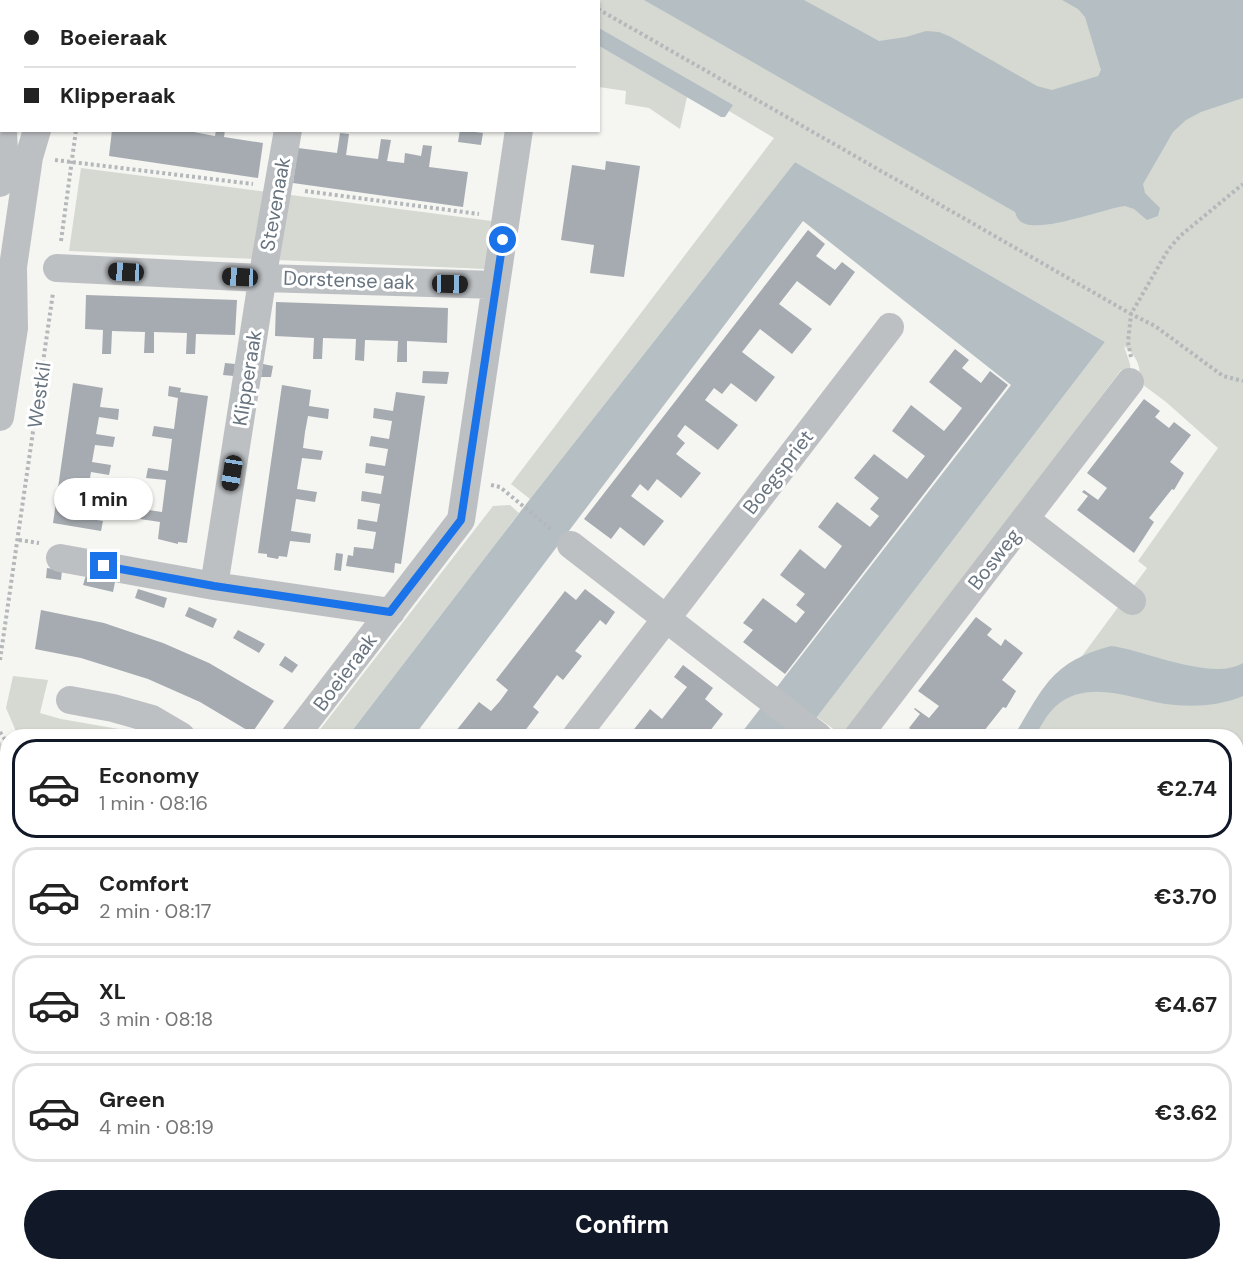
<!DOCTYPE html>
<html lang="en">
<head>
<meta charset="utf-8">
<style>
	:root { --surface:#fff; --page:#f2f2f2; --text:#222; --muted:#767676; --line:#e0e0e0; --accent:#111827 }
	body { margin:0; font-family:"DM Sans",sans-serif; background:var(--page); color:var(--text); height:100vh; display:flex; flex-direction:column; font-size:22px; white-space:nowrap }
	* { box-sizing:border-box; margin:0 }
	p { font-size:20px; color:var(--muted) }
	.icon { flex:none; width:33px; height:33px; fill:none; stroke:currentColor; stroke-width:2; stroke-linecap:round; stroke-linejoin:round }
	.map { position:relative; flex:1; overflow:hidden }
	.details { position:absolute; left:0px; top:729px; width:1244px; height:542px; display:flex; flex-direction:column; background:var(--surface); border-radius:24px 24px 0 0; box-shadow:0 2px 4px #0004 }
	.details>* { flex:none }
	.banner { position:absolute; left:0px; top:0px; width:600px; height:132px; box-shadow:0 2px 4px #0004; display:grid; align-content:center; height:132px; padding:0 24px; background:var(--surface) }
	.end { position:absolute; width:27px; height:27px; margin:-14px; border:8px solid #1a73e8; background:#fff; box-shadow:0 0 0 3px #fff }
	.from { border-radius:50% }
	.bubble { position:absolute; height:42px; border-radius:21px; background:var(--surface); box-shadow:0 2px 4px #0004; font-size:20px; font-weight:700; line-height:42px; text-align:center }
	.car { position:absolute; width:18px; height:36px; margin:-18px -9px; border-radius:8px; box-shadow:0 0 4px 2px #0007; background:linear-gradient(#222 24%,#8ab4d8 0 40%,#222 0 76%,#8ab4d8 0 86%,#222 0) }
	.banner b { display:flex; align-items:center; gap:21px; height:57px; font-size:22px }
	.banner b+b { border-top:2px solid var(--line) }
	.banner i { width:15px; height:15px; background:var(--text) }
	ul { padding:10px 0 0; list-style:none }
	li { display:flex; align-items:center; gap:18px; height:99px; margin:0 12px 9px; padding:0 12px; border:3px solid var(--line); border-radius:24px }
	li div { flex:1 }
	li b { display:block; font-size:22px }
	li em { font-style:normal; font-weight:700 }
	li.selected { border-color:var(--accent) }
	li>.icon { width:54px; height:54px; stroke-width:1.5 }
	.button { display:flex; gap:12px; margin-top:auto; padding:12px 24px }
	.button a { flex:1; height:69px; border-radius:36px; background:var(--accent); color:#fff; font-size:24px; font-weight:700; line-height:69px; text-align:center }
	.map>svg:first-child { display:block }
	.green { fill:#d5d9d2 }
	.water { fill:#b5bfc3 }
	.building { fill:#a5abb0 }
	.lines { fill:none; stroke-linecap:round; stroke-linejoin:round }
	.path { stroke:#b5b8ba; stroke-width:4; stroke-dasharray:3 3; stroke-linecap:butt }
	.minor { stroke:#bdc0c3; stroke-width:28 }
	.route { stroke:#1a73e8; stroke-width:8 }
	.labels { text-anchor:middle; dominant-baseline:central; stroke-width:6; stroke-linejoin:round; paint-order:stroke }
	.street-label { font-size:20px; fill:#68747f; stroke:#fff }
</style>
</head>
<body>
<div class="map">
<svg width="1243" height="1270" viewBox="0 0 1243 1270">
	<rect width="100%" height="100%" fill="#f5f5f2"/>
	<path class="green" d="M543,0H1243V1270H1161L1151,1263H1236V736H1023L1147,568L1138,561L1218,448L1166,402L1138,381C1143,366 1135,355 1124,346L1130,364L1131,376L1121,370L845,736H843L817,717L1105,342L795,162L530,499L511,484L774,138L599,33L598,2Z
		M599,46L687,97L680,129L649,108L625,104L626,91L599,87Z
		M81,168L492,221L486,269L69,251Z
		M510,505L519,513L348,736H315L493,506Z
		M13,676L48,680L40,713L61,719L159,736H18L6,708Z
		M0,741L7,756V798L0,789Z
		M0,900H8L7,1088L0,1083Z
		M565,1263H798L803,1270H581Z
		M932,1263H1071L1080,1270H936Z"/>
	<path class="water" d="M644,0H804L879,41L906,37L926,31L939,32L951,37L1037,86L1052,90L1098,76L1101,70L1085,17L1078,9L1062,0H1243V98L1201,112L1186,120L1173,132L1143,184L1145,193L1160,208L1158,216L1147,220L1134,209L1125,206C1105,208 1033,237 1019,220C1017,218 1016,215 1015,212Z
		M599,28L733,105L725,117H721L599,46Z
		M795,162L1105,342L817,717L804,736H739L1011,385L803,221L414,736H348L530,499Z
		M1111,646C1146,650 1211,682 1243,663V696C1222,705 1198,707 1175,705C1137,702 1090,676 1056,706C1047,714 1041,726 1035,736H1014C1044,687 1051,662 1111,646Z
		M7,1182L8,1263H12L7,1270H0V1192Z
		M335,1263H403L398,1270H329Z
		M1116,1263H1151L1161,1270H1125Z"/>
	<path class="building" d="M112,130H183L215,136L216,130H225L224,137L263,143L258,178L109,156Z
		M460,130L483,133L481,145L458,142Z
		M340,133L349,134L346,155L378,159L381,139L391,140L387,161L404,163L405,153L421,156L423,145L432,146L429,167L468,172L463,207L293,183L298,148L337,153Z
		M606,161L640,166L624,277L590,273L594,245L561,240L572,165L605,170Z
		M808,230L825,244L816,256L835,270L842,262L855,272L830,306L797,281L779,304L812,329L792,354L760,329L742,352L775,377L756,402L731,383L722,394L714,388L705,400L738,425L718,450L685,425L677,436L685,443L676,454L701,473L681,498L657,479L648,491L640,484L631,496L664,521L644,546L620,527L611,539L584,519Z
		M86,295L237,300L235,335L196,334L195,354H186L187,333L154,332V353H144L145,332L112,331L111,354H102L103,330L85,329Z
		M276,302L448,308L447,343L407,341V362H397L398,341L365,340L364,361L355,360L356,339L323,338L322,359H313L314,338L275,336Z
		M955,349L969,360L962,368L981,383L990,371L1008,385L785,674L743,642L753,630L743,623L763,598L796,623L805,612L796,605L805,594L780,575L800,549L825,569L834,557L842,546L818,527L837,502L870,527L879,516L870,509L879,498L854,478L874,454L907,479L925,456L892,431L911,405L944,431L953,420L962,408L929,382Z
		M225,363L235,364L234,376L223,375Z
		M263,364L273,366L271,377H261Z
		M423,371L449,372L447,384L422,383Z
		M73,383L103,388L100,407L119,409L118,420L99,417L96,434L115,437L113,447L95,445L92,462L111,465L109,475L91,472L88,490L107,493L105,503L87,500L84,518L103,521L101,531L53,523Z
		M282,385L311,390L309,406L329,409L328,419L308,416L305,432L303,448L323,451L321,460L302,458L297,489L317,492L315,502L296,499L291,531L311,534L310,543L290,541L287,557L279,556L278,559L267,557V554L258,553Z
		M169,386L181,388L180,392L208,396L187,543L178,542V544L158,539L160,522L140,519L142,509L162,512L166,480L146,478L148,468L168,471L172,439L152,436L154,426L174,429L178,398L168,396Z
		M396,392L425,396L401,564L395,563L394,573L346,566L348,555L353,556L354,547L373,549L376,532L357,529L358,519L377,522L380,504L361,501L362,491L381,494L384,476L365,473L366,463L385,466L388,449L369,446L371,436L389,439L392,421L373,418L374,408L393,411Z
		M1144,399L1160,411L1155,417L1169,428L1174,422L1191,435L1170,462L1184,473L1174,490L1172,489L1149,518L1154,522L1134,553L1077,510L1088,496L1082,492L1084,490L1098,500L1107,488L1087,473Z
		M336,553L343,554L341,571L334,570Z
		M47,568L62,570L61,580L46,578Z
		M86,575L115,582L113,592L83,585Z
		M138,589L167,598L164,608L135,598Z
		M585,589L615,612L606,625L600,620L575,651L582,656L563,680L557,675L533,707L539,712L521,736L514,731L510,736H452L479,702L491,711L500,701L508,690L496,680L565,591L576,600Z
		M189,607L217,619L213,628L185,616Z
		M41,610L104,623L163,643L209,663L274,701L252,733L200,702L148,679L81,658L35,649Z
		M976,617L992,629L987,635L1001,646L1005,639L1023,653L1002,680L1016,691L1006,708L1003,707L980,736H920L909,728L920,714L914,709L915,708L929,718L939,706L918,691Z
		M238,630L265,644L259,653L233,638Z
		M285,656L298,665L292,673L279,665Z
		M683,665L713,688L705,699L723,714L706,736H684L679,733L676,736H636L631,733L650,709L662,719L687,687L674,677Z
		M51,1263H111L105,1270H45Z
		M230,1263H290L285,1270H224Z"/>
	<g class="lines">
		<path class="path" d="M582,0L585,2
			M95,2V0
			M598,9L1131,314L1168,250L1180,236L1243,184
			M55,160L253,184
			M305,191L479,214
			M61,241L76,130
			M1131,357L1128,342L1131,314L1155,326L1223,376L1243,381
			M491,485L500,487L552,530
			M19,540L39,543
			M0,660L53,293
			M0,732L8,744
			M0,882H8
			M672,1263L675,1268L681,1270
			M804,1263L809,1270
			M916,1263L921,1270
			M1079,1263L1089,1270"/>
		<path class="minor" d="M433,0L436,2
			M18,2L19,0
			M58,2V0
			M312,2V0
			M0,183L4,153L3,130
			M57,268L263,278L496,285
			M0,417L14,328L13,267L29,157L37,130
			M1025,519L1132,601
			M571,545L818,736
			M60,558L214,586L391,612
			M214,586L266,256L288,130
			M70,700L113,708L152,719L181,736
			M295,736L461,520L519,130
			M576,736L890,327
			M858,736L1130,382
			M0,802L8,806
			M0,846L8,849
			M0,1128L8,1119
			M414,1263L423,1270
			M507,1263L517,1270
			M837,1263L842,1270
			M879,1263L884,1270
			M164,1270L170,1263
			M451,1270L457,1263"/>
	</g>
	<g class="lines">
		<path class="route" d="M104,566L214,586L390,612L461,520L503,240"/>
	</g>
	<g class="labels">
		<g class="street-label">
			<text transform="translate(275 204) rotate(-80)">Stevenaak</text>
			<text transform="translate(349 280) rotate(2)">Dorstense aak</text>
			<text transform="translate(247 378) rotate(-81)">Klipperaak</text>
			<text transform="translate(39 395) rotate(-82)">Westkil</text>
			<text transform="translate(778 472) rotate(-52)">Boegspriet</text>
			<text transform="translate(994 559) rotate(-52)">Bosweg</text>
			<text transform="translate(345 672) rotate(-53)">Boeieraak</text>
		</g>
	</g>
</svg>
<i class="end from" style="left:503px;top:240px"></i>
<i class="end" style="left:104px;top:566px"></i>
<div class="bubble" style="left:54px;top:478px;width:99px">1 min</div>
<i class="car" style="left:126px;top:272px;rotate:273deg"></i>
<i class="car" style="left:240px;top:277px;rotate:273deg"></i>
<i class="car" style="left:450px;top:284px;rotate:91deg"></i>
<i class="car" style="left:232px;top:473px;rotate:189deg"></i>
<div class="banner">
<b><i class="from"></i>Boeieraak</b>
<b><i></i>Klipperaak</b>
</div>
<section class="details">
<ul>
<li class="selected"><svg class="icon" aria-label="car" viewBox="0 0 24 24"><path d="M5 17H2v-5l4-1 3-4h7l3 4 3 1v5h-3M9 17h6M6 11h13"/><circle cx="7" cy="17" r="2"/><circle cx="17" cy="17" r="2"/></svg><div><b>Economy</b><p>1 min · 08:16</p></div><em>€2.74</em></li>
<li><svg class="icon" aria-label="car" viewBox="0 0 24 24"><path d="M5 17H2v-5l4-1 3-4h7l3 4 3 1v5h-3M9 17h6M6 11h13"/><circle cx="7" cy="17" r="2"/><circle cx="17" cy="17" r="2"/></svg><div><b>Comfort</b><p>2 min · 08:17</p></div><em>€3.70</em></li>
<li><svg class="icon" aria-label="car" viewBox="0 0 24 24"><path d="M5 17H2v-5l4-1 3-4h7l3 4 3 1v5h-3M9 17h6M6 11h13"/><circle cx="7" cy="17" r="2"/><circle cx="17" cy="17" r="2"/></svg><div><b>XL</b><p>3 min · 08:18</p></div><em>€4.67</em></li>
<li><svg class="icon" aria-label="car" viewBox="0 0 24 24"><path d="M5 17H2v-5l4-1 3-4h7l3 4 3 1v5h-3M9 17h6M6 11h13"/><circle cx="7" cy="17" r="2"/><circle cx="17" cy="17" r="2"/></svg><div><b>Green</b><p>4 min · 08:19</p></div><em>€3.62</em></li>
</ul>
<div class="button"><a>Confirm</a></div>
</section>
</div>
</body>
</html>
